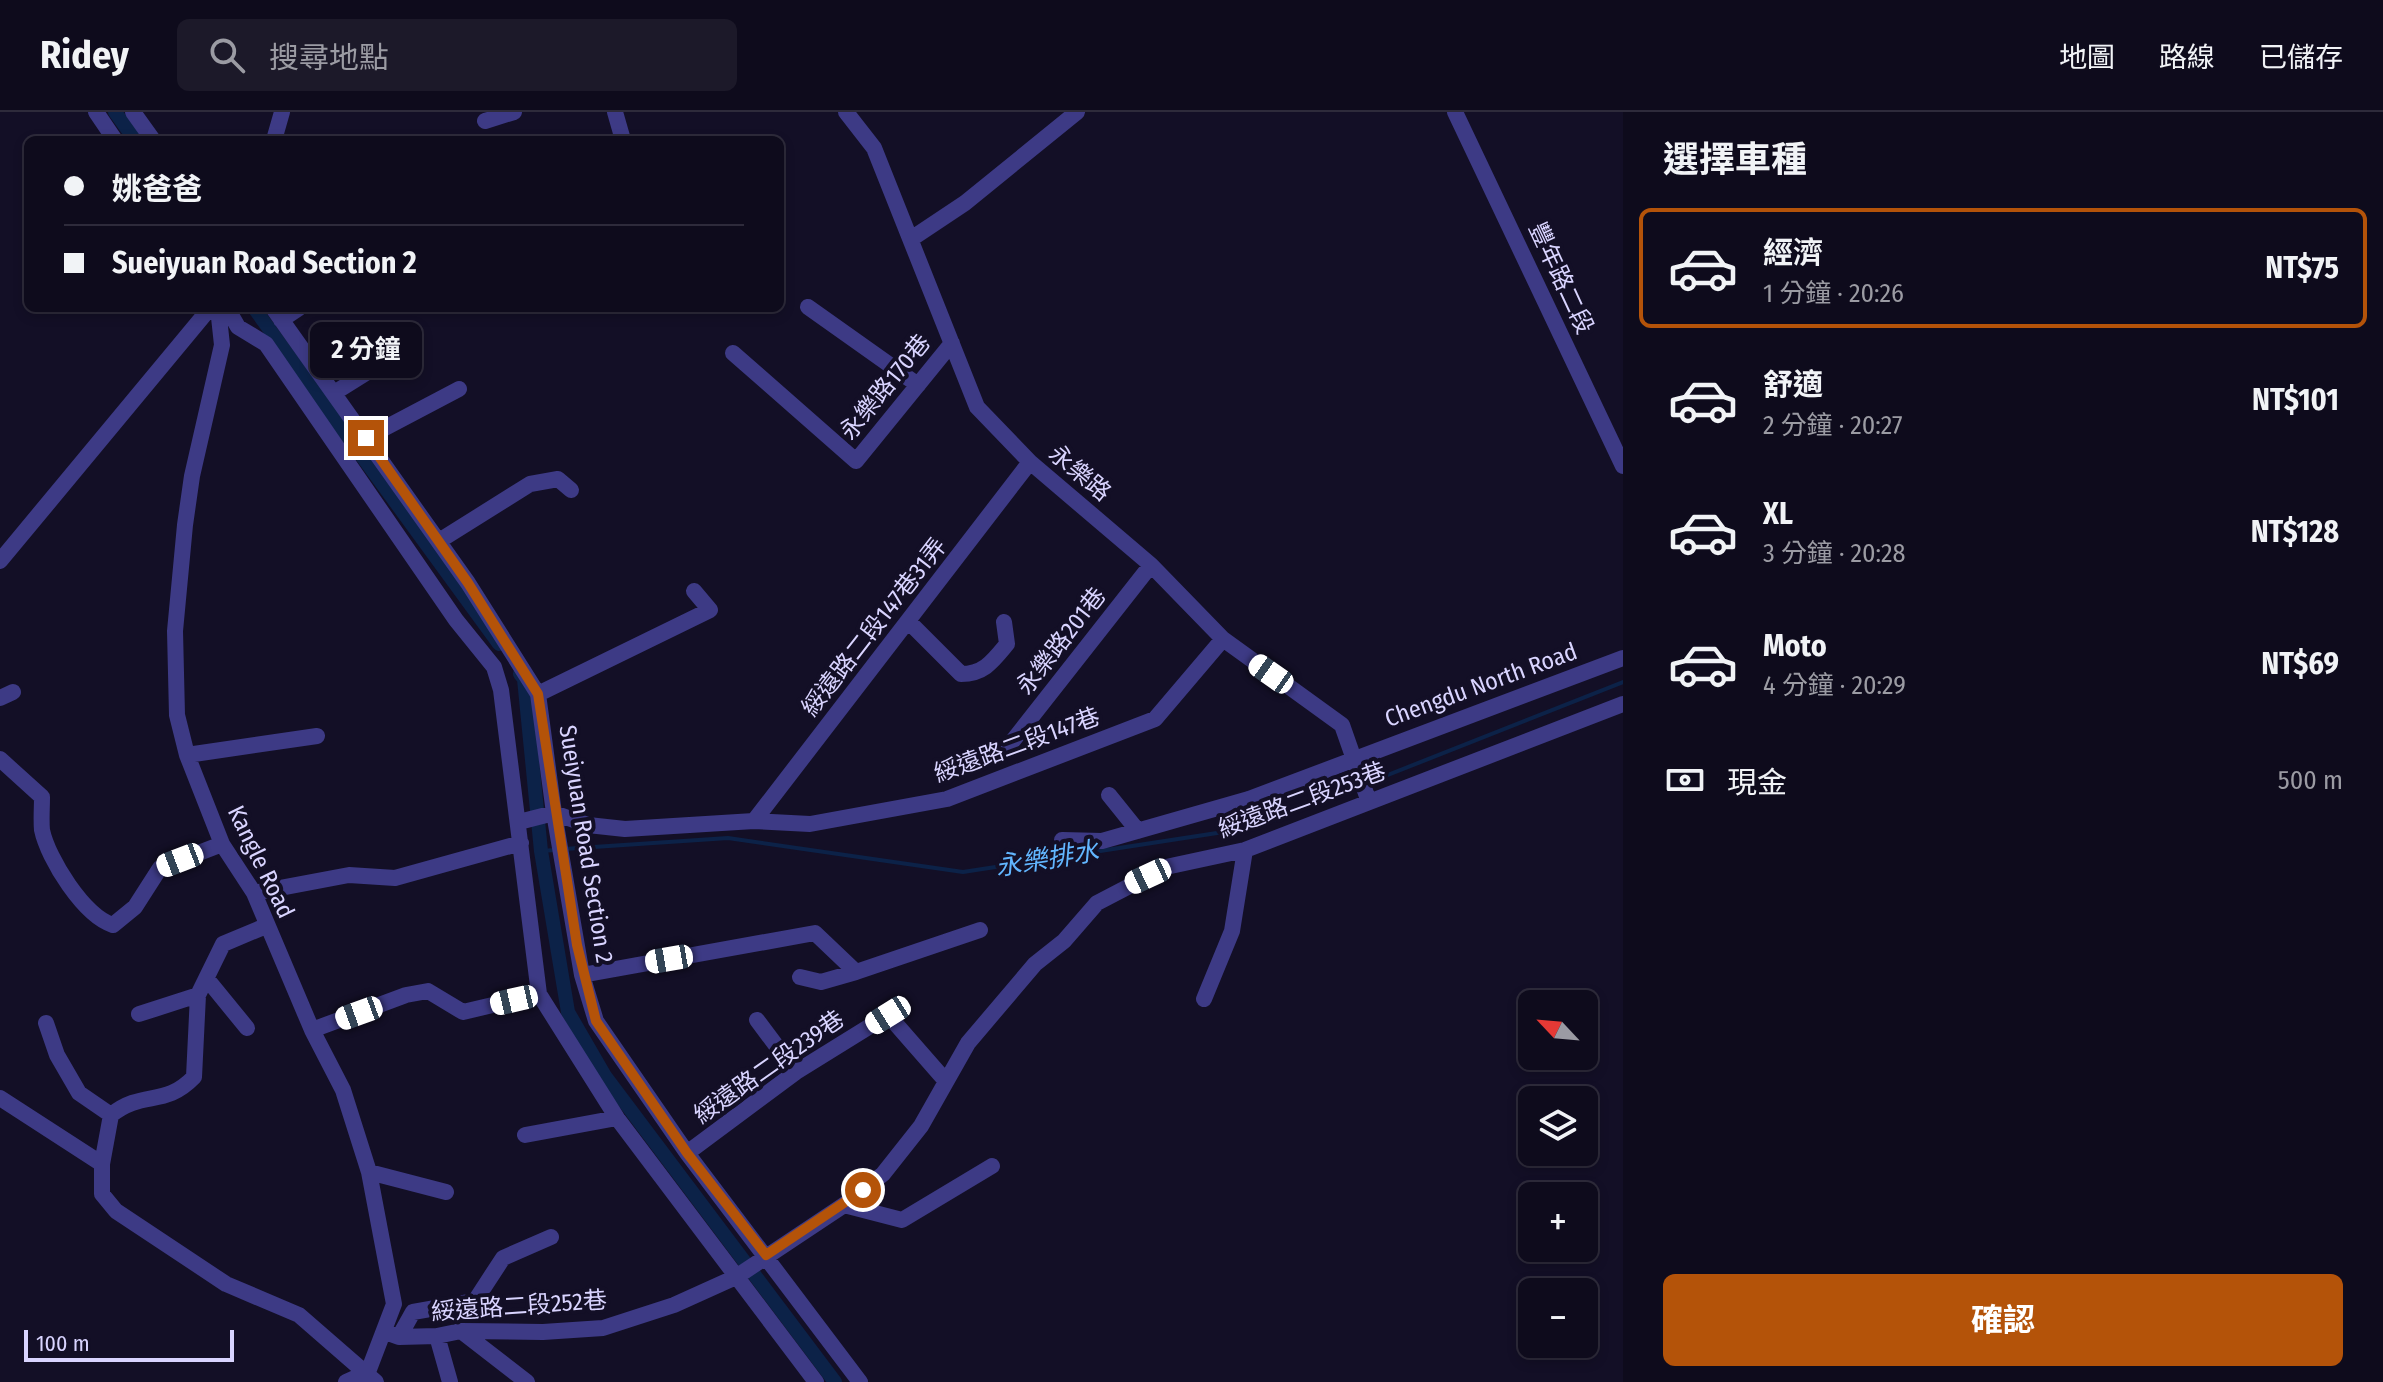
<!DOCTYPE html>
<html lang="zh-TW">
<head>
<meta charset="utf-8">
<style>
	:root { --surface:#0e0b1c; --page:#1c1929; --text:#f1f3f6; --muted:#9b9ba3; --line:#2e2b3b; --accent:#b45309 }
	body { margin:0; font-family:"Fira Sans Condensed","Noto Sans TC",sans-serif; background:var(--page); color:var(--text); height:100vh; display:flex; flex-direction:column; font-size:30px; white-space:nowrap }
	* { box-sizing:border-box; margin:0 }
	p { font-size:26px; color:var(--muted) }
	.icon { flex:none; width:44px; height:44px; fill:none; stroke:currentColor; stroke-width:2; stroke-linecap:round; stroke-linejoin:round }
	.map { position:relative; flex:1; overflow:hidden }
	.side { display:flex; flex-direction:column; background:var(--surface); width:760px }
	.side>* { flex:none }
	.banner { position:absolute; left:24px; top:24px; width:760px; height:176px; border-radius:12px; box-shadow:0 4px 12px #0003,0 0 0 2px var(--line); display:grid; align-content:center; height:176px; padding:0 40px; background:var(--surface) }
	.needle { width:52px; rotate:296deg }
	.fabs { position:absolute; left:1518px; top:878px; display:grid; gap:16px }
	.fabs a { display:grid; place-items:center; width:80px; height:80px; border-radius:12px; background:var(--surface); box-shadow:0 4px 12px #0003,0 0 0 2px var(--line); font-size:40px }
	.scale { position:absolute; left:24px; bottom:20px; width:210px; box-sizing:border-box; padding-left:8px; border:4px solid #d9d4ff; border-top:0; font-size:22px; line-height:28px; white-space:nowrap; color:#d9d4ff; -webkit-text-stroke:6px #130f26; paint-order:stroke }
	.end { position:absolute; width:36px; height:36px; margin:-18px; border:10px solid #b45309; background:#fff; box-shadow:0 0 0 4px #fff }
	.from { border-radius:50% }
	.bubble { position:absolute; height:56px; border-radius:12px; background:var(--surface); box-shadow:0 4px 12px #0003,0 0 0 2px var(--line); font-size:26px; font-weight:700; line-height:56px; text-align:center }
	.car { position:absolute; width:24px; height:48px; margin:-24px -12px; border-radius:10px; box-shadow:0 0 6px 2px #0007; background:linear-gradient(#fff 24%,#345 0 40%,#fff 0 76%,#345 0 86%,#fff 0) }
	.banner b { display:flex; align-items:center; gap:28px; height:76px; font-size:30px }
	.banner b+b { border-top:2px solid var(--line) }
	.banner i { width:20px; height:20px; background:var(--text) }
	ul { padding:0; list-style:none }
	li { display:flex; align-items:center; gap:24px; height:120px; margin:0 16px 12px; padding:0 24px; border:4px solid transparent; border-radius:12px }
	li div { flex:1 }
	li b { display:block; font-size:30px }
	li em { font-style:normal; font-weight:700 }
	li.active { border-color:var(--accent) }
	li>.icon { width:72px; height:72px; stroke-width:1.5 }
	h2 { padding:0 40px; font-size:36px; line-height:96px }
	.pay { display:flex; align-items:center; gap:20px; height:88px; padding:0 40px; font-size:30px }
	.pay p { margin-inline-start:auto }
	.action { display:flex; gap:16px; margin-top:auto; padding:16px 40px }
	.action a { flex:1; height:92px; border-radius:12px; background:var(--accent); color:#fff; font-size:32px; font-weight:700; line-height:92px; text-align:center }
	header { display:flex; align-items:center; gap:48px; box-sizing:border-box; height:112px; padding:0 40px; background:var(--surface); border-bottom:2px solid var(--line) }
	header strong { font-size:38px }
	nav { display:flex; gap:44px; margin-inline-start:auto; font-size:28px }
	.search { width:560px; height:72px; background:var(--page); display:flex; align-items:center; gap:20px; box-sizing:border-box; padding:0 28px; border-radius:12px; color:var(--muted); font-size:30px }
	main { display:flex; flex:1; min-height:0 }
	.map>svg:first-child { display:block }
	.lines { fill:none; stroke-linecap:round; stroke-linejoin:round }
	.stream { stroke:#0c2248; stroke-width:4 }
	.canal { stroke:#0c2248; stroke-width:14 }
	.minor { stroke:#3d3a85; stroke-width:16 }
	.route { stroke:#b45309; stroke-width:10 }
	.labels { text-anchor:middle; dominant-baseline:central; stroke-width:8; stroke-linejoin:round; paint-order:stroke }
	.street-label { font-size:24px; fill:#d9d4ff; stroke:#130f26 }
	.water-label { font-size:26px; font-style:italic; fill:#62b6ff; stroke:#130f26 }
</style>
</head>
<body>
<header>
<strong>Ridey</strong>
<div class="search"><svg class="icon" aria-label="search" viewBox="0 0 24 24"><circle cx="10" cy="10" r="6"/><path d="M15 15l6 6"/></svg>搜尋地點</div>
<nav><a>地圖</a><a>路線</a><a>已儲存</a></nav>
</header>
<main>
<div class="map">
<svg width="1623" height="1270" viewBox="0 0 1623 1270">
	<rect width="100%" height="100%" fill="#130f26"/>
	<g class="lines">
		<path class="stream" d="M1365,672L1623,570
			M564,737L728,726L963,760L1256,715L1357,675
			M541,739L555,738"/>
		<path class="canal" d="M115,0L135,28
			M254,196L499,532
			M520,562L524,567L541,739L568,900L605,964L835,1270"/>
		<path class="minor" d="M96,0L115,28
			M133,0L153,28
			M615,0L623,28
			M846,0L874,36L977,295L1030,350L1151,453L1223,527L1342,613L1369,690
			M1455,0L1623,354
			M485,9L514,0
			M274,28L282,0
			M911,127L965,91L1077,0
			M808,195L918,273
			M218,196L222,233L192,364L185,413L175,519L177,603L187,643L222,732L254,781L312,918L343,978L369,1060L394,1192L368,1260
			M227,196L238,215L266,232L456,508L494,555L501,578L539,882L617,1006L816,1270
			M273,196L468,471L538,582L554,701L582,863L596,909L687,1041L860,1270
			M281,208L299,196
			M733,241L856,349L952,231
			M334,281L414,231
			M366,326L459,277
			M439,429L530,372L558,367L571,378
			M0,449L210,196
			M909,510L961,562C984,562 993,549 1007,532L1004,510
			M538,582L710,498L694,479
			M0,586L13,580
			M1008,635L1151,453
			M187,643L317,624
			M0,647L42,685C42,696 41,708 42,718C48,747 84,804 113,813L135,795L160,756L222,732
			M1109,683L1138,719
			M754,709L1030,350
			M519,710L554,701L588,713L625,717L754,709L810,712L947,687L1155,607L1223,527
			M1062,728L1102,729L1249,687L1623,546
			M254,781L349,763L395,766L521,731
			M582,863L815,821L856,860L980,818
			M800,865L821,870L856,860
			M207,867L247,916
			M1204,887L1232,819L1245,738
			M139,902L198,883
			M757,908L796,960
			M46,911L57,943L79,981L111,1003C144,977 164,996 194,965L198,883L223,832L266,814
			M312,918L406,883L428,879L463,900L539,882
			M0,986L102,1052V1082L116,1099L226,1172L299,1203L376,1270
			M525,1023L617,1006
			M687,1041L796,960L888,903L944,967
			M102,1052L111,1003
			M369,1060L446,1080
			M844,1093L902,1108L992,1054
			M461,1219L527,1270
			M385,1220L399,1225L437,1224L461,1219L543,1220L603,1216L674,1193L736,1165L844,1093L883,1062L921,1014L968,931L1035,852L1064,829L1097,791L1166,755L1245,738L1623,592
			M437,1224L450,1270
			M399,1225L413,1200L475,1189L503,1146L551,1125
			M346,1270L368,1260"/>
	</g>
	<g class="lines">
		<path class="route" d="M366,326L468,471L538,582L577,833L596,909L687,1041L766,1143L863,1078"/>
	</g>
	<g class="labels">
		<g class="street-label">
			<text transform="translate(1561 166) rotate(65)">豐年路二段</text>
			<text transform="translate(885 275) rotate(-51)">永樂路170巷</text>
			<text transform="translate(1080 361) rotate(40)">永樂路</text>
			<text transform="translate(874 515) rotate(-52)">綏遠路二段147巷31弄</text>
			<text transform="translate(1061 529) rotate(-52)">永樂路201巷</text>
			<text transform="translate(1481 573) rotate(-20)">Chengdu North Road</text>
			<text transform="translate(1017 633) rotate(-20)">綏遠路二段147巷</text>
			<text transform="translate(1302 688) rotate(-20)">綏遠路二段253巷</text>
			<text transform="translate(586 732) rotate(81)">Sueiyuan Road Section 2</text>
			<text transform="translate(261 750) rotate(64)">Kangle Road</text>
			<text transform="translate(769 955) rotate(-35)">綏遠路二段239巷</text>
			<text transform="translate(519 1194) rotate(-4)">綏遠路二段252巷</text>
		</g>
		<g class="water-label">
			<text transform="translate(1047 747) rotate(-9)">永樂排水</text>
		</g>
	</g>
</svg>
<div class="fabs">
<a><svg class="needle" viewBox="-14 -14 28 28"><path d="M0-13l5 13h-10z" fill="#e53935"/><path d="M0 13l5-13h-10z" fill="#9b9ba3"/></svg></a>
<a><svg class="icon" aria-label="layers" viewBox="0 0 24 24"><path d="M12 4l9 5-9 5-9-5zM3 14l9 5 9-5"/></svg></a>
<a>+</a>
<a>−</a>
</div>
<div class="scale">100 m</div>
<i class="end from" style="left:863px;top:1078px"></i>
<i class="end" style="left:366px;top:326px"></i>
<div class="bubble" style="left:310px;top:210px;width:112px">2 分鐘</div>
<i class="car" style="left:1271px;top:562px;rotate:305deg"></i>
<i class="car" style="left:180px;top:748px;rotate:249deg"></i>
<i class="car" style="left:1148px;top:764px;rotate:245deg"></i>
<i class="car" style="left:669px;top:847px;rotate:260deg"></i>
<i class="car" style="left:514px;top:888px;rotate:257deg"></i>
<i class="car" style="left:359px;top:901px;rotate:250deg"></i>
<i class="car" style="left:888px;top:903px;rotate:238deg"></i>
<div class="banner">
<b><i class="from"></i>姚爸爸</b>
<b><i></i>Sueiyuan Road Section 2</b>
</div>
</div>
<section class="side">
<h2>選擇車種</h2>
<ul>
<li class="active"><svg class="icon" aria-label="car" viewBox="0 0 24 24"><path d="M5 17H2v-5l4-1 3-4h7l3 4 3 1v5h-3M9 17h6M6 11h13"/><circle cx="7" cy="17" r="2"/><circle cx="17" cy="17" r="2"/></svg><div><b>經濟</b><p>1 分鐘 · 20:26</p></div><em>NT$75</em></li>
<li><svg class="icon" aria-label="car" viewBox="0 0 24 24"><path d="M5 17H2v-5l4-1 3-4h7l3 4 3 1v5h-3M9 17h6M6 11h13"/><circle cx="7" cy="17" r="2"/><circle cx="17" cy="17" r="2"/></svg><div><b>舒適</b><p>2 分鐘 · 20:27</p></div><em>NT$101</em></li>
<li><svg class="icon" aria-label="car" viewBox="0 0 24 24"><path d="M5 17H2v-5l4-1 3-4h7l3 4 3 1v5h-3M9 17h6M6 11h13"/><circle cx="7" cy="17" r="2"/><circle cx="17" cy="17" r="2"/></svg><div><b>XL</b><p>3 分鐘 · 20:28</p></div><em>NT$128</em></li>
<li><svg class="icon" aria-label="car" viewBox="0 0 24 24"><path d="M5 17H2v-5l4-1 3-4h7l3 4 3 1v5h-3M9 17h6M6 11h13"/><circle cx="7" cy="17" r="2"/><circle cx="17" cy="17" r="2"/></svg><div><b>Moto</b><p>4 分鐘 · 20:29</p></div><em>NT$69</em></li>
</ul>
<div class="pay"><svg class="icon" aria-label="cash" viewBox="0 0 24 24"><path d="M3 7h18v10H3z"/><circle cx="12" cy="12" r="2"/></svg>現金<p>500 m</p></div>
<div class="action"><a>確認</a></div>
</section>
</main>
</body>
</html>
